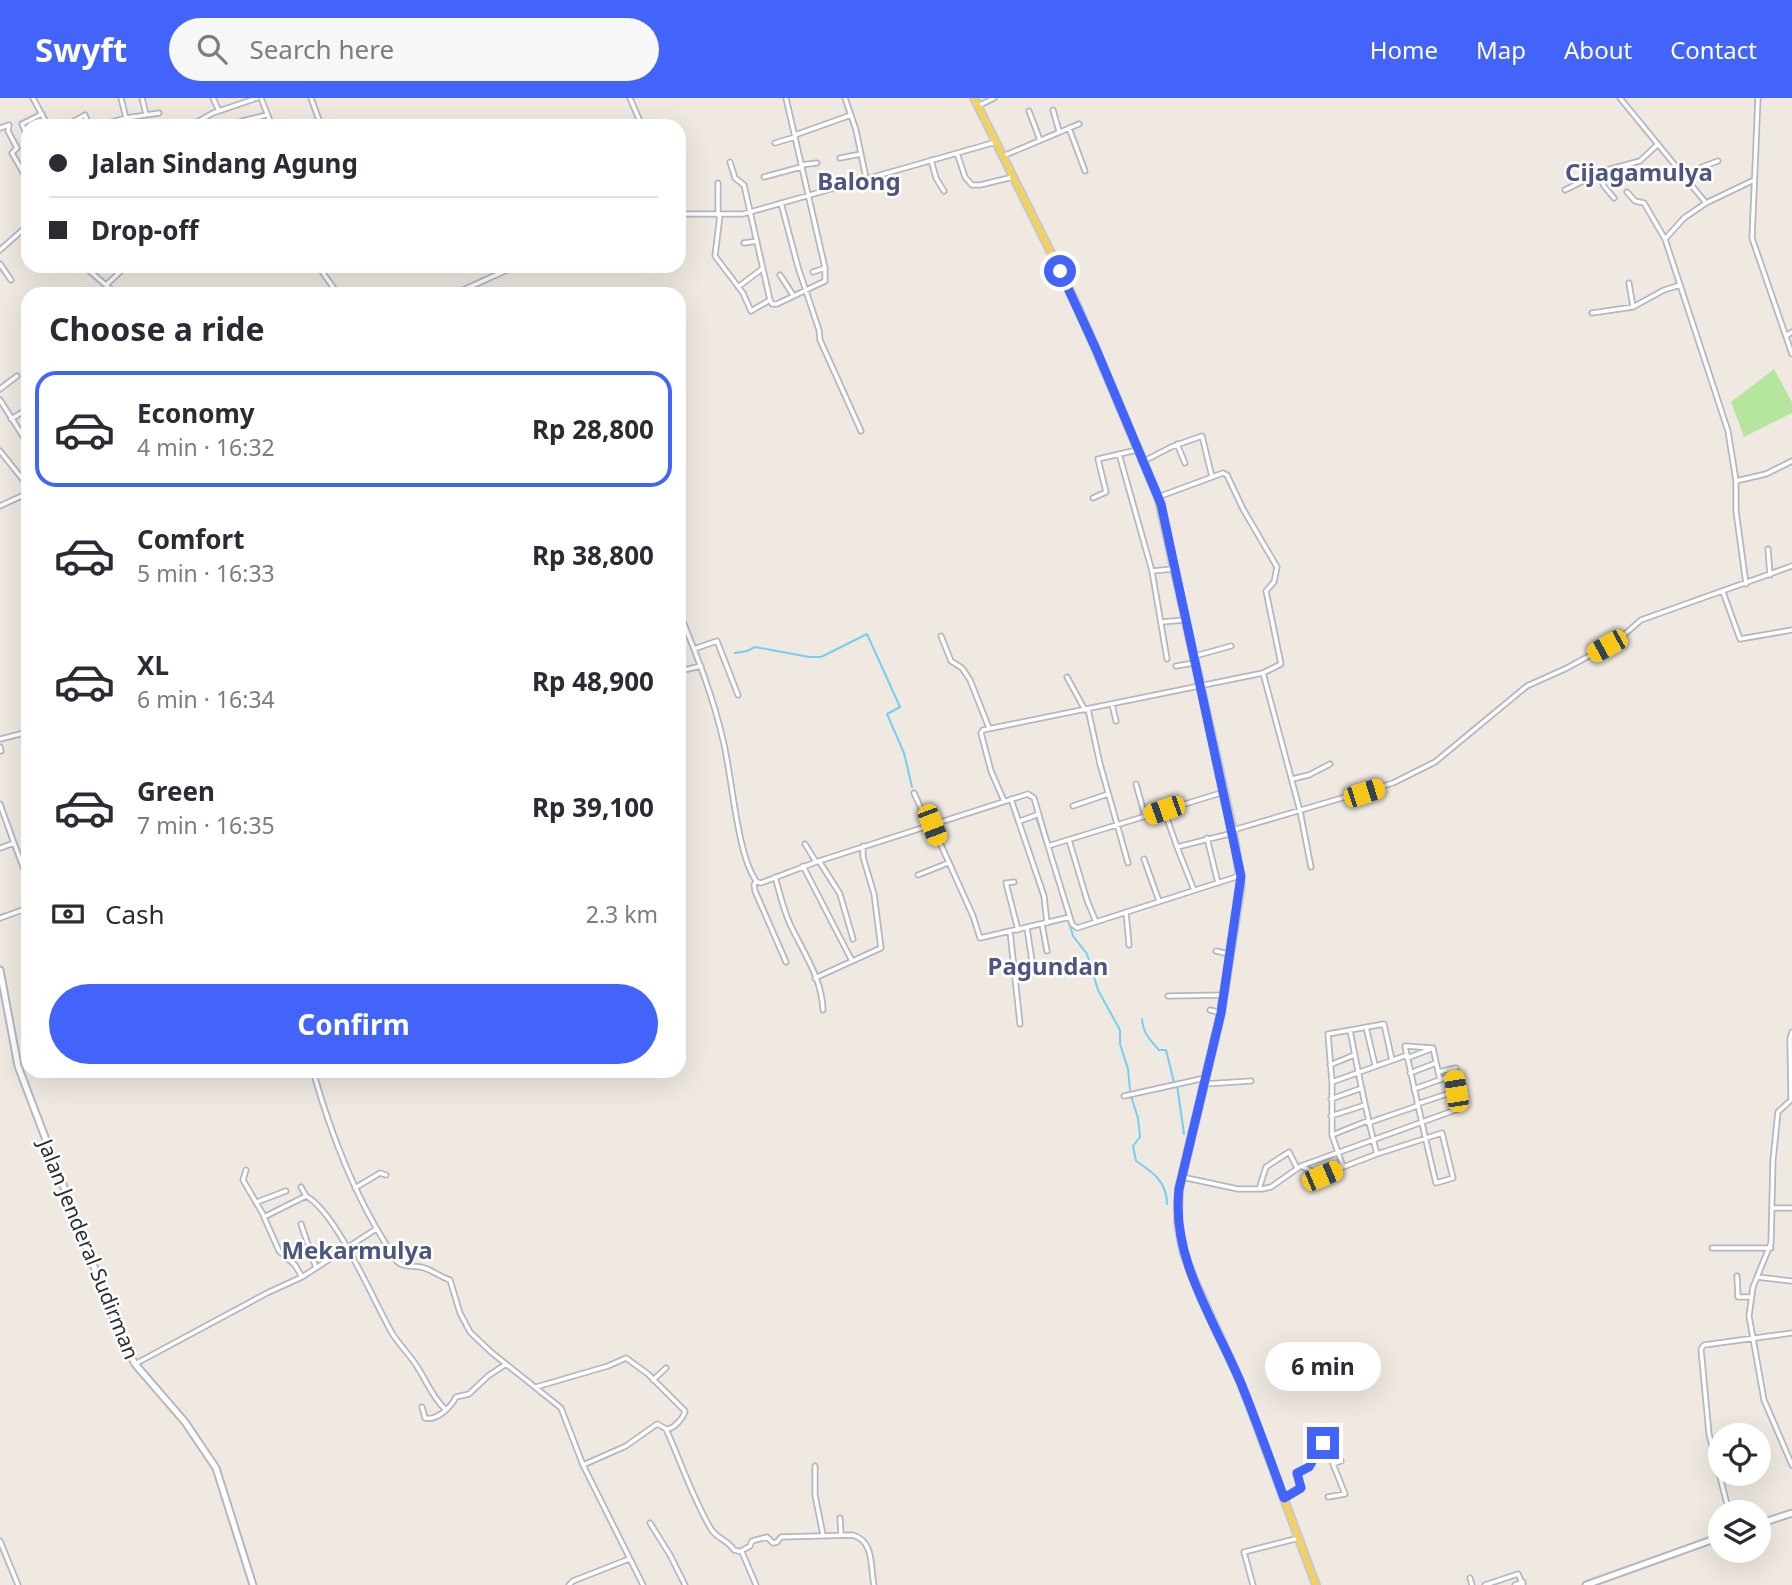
<!DOCTYPE html>
<html lang="en">
<head>
<meta charset="utf-8">
<style>
	:root { --surface:#fff; --page:#f7f7f7; --text:#2b2b33; --muted:#7c7c81; --line:#e1e1e2; --accent:#4264fb }
	body { margin:0; font-family:"Noto Sans",sans-serif; background:var(--page); color:var(--text); height:100vh; display:flex; flex-direction:column; font-size:26px; white-space:nowrap }
	* { box-sizing:border-box; margin:0 }
	p { font-size:23px; color:var(--muted) }
	.icon { flex:none; width:38px; height:38px; fill:none; stroke:currentColor; stroke-width:2; stroke-linecap:round; stroke-linejoin:round }
	.map { position:relative; flex:1; overflow:hidden }
	.side { position:absolute; left:21px; top:189px; width:665px; height:791px; display:flex; flex-direction:column; background:var(--surface); border-radius:21px; box-shadow:0 7px 28px #0002 }
	.side>* { flex:none }
	.guide { position:absolute; left:21px; top:21px; width:665px; height:154px; border-radius:21px; box-shadow:0 7px 28px #0002; display:grid; align-content:center; height:154px; padding:0 28px; background:var(--surface) }
	.buttons { position:absolute; left:1708px; top:1325px; display:grid; gap:14px }
	.buttons a { display:grid; place-items:center; width:63px; height:63px; border-radius:50%; background:var(--surface); box-shadow:0 7px 28px #0002; font-size:35px }
	.end { position:absolute; width:32px; height:32px; margin:-16px; border:9px solid #4264fb; background:#fff; box-shadow:0 0 0 4px #fff }
	.from { border-radius:50% }
	.bubble { position:absolute; height:49px; border-radius:24px; background:var(--surface); box-shadow:0 7px 28px #0002; font-size:23px; font-weight:700; line-height:49px; text-align:center }
	.car { position:absolute; width:21px; height:42px; margin:-21px -10px; border-radius:9px; box-shadow:0 0 5px 2px #0007; background:linear-gradient(#f5c518 24%,#345 0 40%,#f5c518 0 76%,#345 0 86%,#f5c518 0) }
	.guide b { display:flex; align-items:center; gap:24px; height:66px; font-size:26px }
	.guide b+b { border-top:2px solid var(--line) }
	.guide i { width:18px; height:18px; background:var(--text) }
	ul { padding:0; list-style:none }
	li { display:flex; align-items:center; gap:21px; height:116px; margin:0 14px 10px; padding:0 14px; border:4px solid transparent; border-radius:21px }
	li div { flex:1 }
	li b { display:block; font-size:26px }
	li em { font-style:normal; font-weight:700 }
	li.current { border-color:var(--accent) }
	li>.icon { width:63px; height:63px; stroke-width:1.5 }
	h2 { padding:0 28px; font-size:32px; line-height:84px }
	.pay { display:flex; align-items:center; gap:18px; height:77px; padding:0 28px; font-size:26px }
	.pay p { margin-inline-start:auto }
	.button { display:flex; gap:14px; margin-top:auto; padding:14px 28px }
	.button a { flex:1; height:80px; border-radius:42px; background:var(--accent); color:#fff; font-size:28px; font-weight:700; line-height:80px; text-align:center }
	header { display:flex; align-items:center; gap:42px; box-sizing:border-box; height:98px; padding:0 35px; background:var(--accent); color:#fff }
	header strong { font-size:33px }
	nav { display:flex; gap:38px; margin-inline-start:auto; font-size:24px }
	.search { width:490px; height:63px; background:var(--page); display:flex; align-items:center; gap:18px; box-sizing:border-box; padding:0 24px; border-radius:38px; color:var(--muted); font-size:26px }
	.map>svg:first-child { display:block }
	.green { fill:#b6e59e }
	.lines { fill:none; stroke-linecap:round; stroke-linejoin:round }
	.stream { stroke:#75cff0; stroke-width:2 }
	.minor-casing { stroke:#b4b7c1; stroke-width:7 }
	.secondary-casing { stroke:#b4b7c1; stroke-width:9 }
	.primary-casing { stroke:#c9c9c9; stroke-width:10 }
	.minor { stroke:#fff; stroke-width:3.5 }
	.secondary { stroke:#fff; stroke-width:5 }
	.primary { stroke:#f2d163; stroke-width:6 }
	.route { stroke:#4264fb; stroke-width:9 }
	.labels { text-anchor:middle; dominant-baseline:central; stroke-width:5; stroke-linejoin:round; paint-order:stroke }
	.street-label { font-size:21px; fill:#2e2e2e; stroke:#fff }
	.quarter-label { font-size:24px; font-weight:bold; fill:#4d5680; stroke:#fff }
</style>
</head>
<body>
<header>
<strong>Swyft</strong>
<div class="search"><svg class="icon" aria-label="search" viewBox="0 0 24 24"><circle cx="10" cy="10" r="6"/><path d="M15 15l6 6"/></svg>Search here</div>
<nav><a>Home</a><a>Map</a><a>About</a><a>Contact</a></nav>
</header>
<div class="map">
<svg width="1792" height="1487" viewBox="0 0 1792 1487">
	<rect width="100%" height="100%" fill="#efe9e1"/>
	<path class="green" d="M1774,271L1792,304V315L1744,339L1731,304Z"/>
	<g class="lines">
		<path class="stream" d="M735,555L747,553L755,549L809,559H821L867,536L900,609L887,616L904,655L912,689
			M1036,719L1055,775
			M1063,804L1067,817
			M1068,821L1073,838L1087,856L1098,892L1120,932V946L1128,971L1130,992
			M1142,921C1143,935 1150,942 1159,952H1166L1174,984
			M1177,987L1184,1036
			M1131,998L1138,1020L1140,1039L1133,1048L1136,1063C1153,1074 1167,1084 1167,1106"/>
		<defs>
			<path id="minor" d="M33,0L48,28
				M121,0L126,20L159,15
				M142,0L146,16
				M213,0L219,13
				M261,0L272,28
				M311,0L319,22
				M630,0L642,28
				M845,0L856,32L866,80
				M1620,0L1706,105L1752,83
				M1758,0L1752,140L1792,256
				M978,8L994,0
				M1053,12L1059,33
				M1029,13L1040,42
				M242,23L267,17
				M65,28L85,17L89,28
				M97,28L126,20L128,28
				M190,28L213,15L257,0
				M0,30L9,27L8,33L17,50L12,55L28,83
				M1069,30L1085,73
				M795,37L851,17
				M28,40L22,26L42,16
				M775,45L795,39
				M957,55L965,79L972,87H980L1013,79
				M1003,58L1079,26
				M840,60L861,56
				M931,62L936,80L944,93
				M801,67L817,65
				M1598,75L1604,88L1614,100
				M764,79L801,69
				M1685,81L1702,69L1718,63
				M1565,92L1603,73L1640,63L1658,46
				M1627,94L1635,103L1644,105L1665,141
				M781,105L798,169L819,232L820,242L861,333
				M1706,105L1684,120L1665,141L1728,333L1736,383V413L1746,486
				M679,116H743L996,44
				M718,117V85
				M720,117L715,158L743,195L751,213L770,202L744,87L735,80L730,64
				M744,145L757,143
				M0,152L28,127
				M0,166L11,182
				M84,168L116,196
				M318,168L338,196
				M813,174L825,170
				M780,177L793,197
				M1629,185L1633,209
				M106,187L120,174V168
				M738,189L762,171
				M454,196L516,168
				M770,202L772,206H777L825,183V170L786,0
				M1592,215L1633,209L1664,192L1680,187
				M1786,238L1792,234
				M0,291L17,278
				M0,302L28,346
				M11,321L26,312
				M1177,346L1185,365
				M0,353L28,388
				M1119,356L1152,473L1173,471
				M1144,363L1171,349L1202,338L1212,379
				M1736,383L1766,376L1792,363
				M1158,399L1223,375L1227,377L1243,411L1277,469L1274,484L1266,493L1281,566L1263,575
				M1093,400L1106,394L1098,361L1137,352
				M0,408L28,395
				M1768,451L1770,477
				M1152,473L1167,561
				M1723,494L1740,541L1792,532
				M679,514C696,555 713,598 723,642C732,677 737,759 757,784L761,785L816,764L1028,696L1034,700L1048,748L1224,694
				M1162,524L1184,522
				M941,538L951,563L962,570L970,582L989,630
				M694,551L717,543L738,597
				M1195,558L1231,548
				M679,559L684,572L701,568
				M1176,568L1194,565
				M1067,579L1085,612
				M1112,606L1116,623
				M1088,611L1100,666L1128,765
				M0,641L28,634
				M0,649L1,653
				M1292,681L1309,677L1330,666
				M1136,686L1145,718
				M914,695L929,728
				M1011,701L1044,798L1047,825
				M1004,703L991,673L981,635L983,632L1263,575L1300,713L1311,769
				M0,706L14,745
				M1073,708L1108,696
				M1164,712L1177,749L1233,735
				M1020,723L1039,716
				M932,727L973,818L980,840L1070,819
				M1233,732L1393,685L1435,664L1527,588L1567,570L1618,542L1641,522L1792,468
				M1207,740L1218,785
				M1069,742L1087,802L1096,824
				M805,746L816,764
				M1048,748L1072,826L1077,830L1239,778
				M1177,749L1194,792
				M0,750L14,745L28,782
				M1144,761L1159,803
				M819,763L840,796L853,841
				M803,768L852,863
				M918,777L948,765
				M775,779C780,795 783,811 790,826C803,854 822,880 823,912
				M756,783L754,787L755,793L786,864
				M1014,784L1006,785L1018,832
				M1126,814L1129,847
				M0,820L28,810
				M1042,826L1047,853
				M1027,830L1032,863
				M1010,833L1020,926
				M1216,853L1229,856
				M815,880L881,850L874,796L863,759V748
				M1168,898L1224,897
				M1210,912L1221,915
				M1366,929L1375,967
				M1350,932C1358,974 1366,1015 1377,1056L1442,1035L1453,1080L1436,1085C1425,1040 1415,994 1405,948L1433,950
				M1792,934L1790,941L1791,1002L1778,1014L1773,1062L1771,1145L1753,1189L1749,1218L1764,1302L1792,1367
				M1433,950L1440,982
				M1407,960L1431,951
				M1330,967L1354,957
				M313,973C330,1033 351,1090 384,1143C388,1150 392,1161 399,1165C405,1169 414,1168 421,1169C431,1171 440,1179 450,1182L460,1215L470,1234L491,1254L561,1310L583,1367L643,1487
				M1438,974L1456,970
				M1410,975L1436,965
				M1332,984L1328,936L1384,926L1392,962
				M1205,986L1251,983
				M1124,998L1205,980
				M1331,1001L1362,990
				M1417,1006L1456,993
				M1331,1018L1365,1007
				M1368,1025L1417,1008
				M1332,1037L1367,1023
				M1377,1056L1343,1069L1332,1037V984L1407,957
				M1301,1068L1322,1078L1343,1069
				M246,1072L243,1082L264,1118
				M1182,1079L1238,1091H1262L1271,1089L1301,1068L1458,1011L1453,977L1414,991
				M301,1089L306,1098
				M355,1090L380,1075L386,1077
				M1259,1091L1266,1069L1289,1054L1297,1070
				M257,1104L286,1093
				M1772,1110H1792
				M301,1126L316,1170
				M1712,1150H1771
				M1737,1178L1738,1199H1751
				M302,1179L295,1167L279,1153L264,1119L306,1098C337,1115 373,1202 392,1235C400,1248 411,1258 418,1270C427,1284 433,1300 445,1311
				M1757,1179L1792,1183
				M135,1266L267,1195L302,1179L376,1131
				M653,1282L666,1270
				M536,1289L608,1268L626,1260L648,1276L685,1313C684,1319 674,1331 667,1331C663,1330 660,1327 657,1326L626,1348L583,1367
				M422,1309L425,1320C437,1323 451,1309 456,1299L469,1296L488,1278L506,1266
				M666,1331C681,1364 692,1399 711,1431C717,1441 728,1442 734,1452L742,1454L756,1487
				M815,1368V1397L823,1437
				M1328,1399L1345,1396L1333,1366
				M1284,1400L1302,1390L1297,1375L1309,1369L1323,1345L1333,1366L1341,1363
				M1729,1414L1709,1336L1701,1251L1704,1247L1792,1235
				M840,1420L841,1436
				M650,1425L670,1457L685,1487
				M0,1443L18,1487
				M741,1453L750,1448L752,1443L767,1439L773,1445L777,1444L781,1439L853,1437C875,1444 870,1469 874,1487
				M1470,1480L1472,1487
				M569,1487L573,1483L629,1461
				M1253,1487L1244,1454L1299,1440
				M1485,1487L1518,1476L1523,1487
				M1515,1487L1523,1484"/>
			<path id="secondary" d="M0,872L18,968L120,1237L135,1266L185,1324L216,1370L253,1487
				M1759,1426L1792,1415
				M1586,1487L1720,1439"/>
			<path id="primary" d="M974,0L1077,207L1158,399L1233,732L1241,788L1221,915L1179,1091L1178,1125L1183,1153L1193,1179L1241,1285L1316,1487"/>
		</defs>
		<use href="#minor" class="minor-casing"/>
		<use href="#secondary" class="secondary-casing"/>
		<use href="#primary" class="primary-casing"/>
		<use href="#minor" class="minor"/>
		<use href="#secondary" class="secondary"/>
		<use href="#primary" class="primary"/>
	</g>
	<g class="lines">
		<path class="route" d="M1060,173L1096,251L1161,406L1241,778L1221,915L1179,1091C1171,1160 1214,1222 1240,1283C1256,1322 1270,1361 1284,1400L1301,1390L1297,1375L1309,1369L1323,1345"/>
	</g>
	<g class="labels">
		<g class="street-label">
			<text transform="translate(89 1151) rotate(68)">Jalan Jenderal Sudirman</text>
		</g>
		<g class="quarter-label">
			<text x="1639" y="73">Cijagamulya</text>
			<text x="859" y="82">Balong</text>
			<text x="1048" y="867">Pagundan</text>
			<text x="357" y="1151">Mekarmulya</text>
		</g>
	</g>
</svg>
<div class="buttons">
<a><svg class="icon" aria-label="locate" viewBox="0 0 24 24"><circle cx="12" cy="12" r="6"/><path d="M12 2v4M12 18v4M2 12h4M18 12h4"/></svg></a>
<a><svg class="icon" aria-label="layers" viewBox="0 0 24 24"><path d="M12 4l9 5-9 5-9-5zM3 14l9 5 9-5"/></svg></a>
</div>
<i class="end from" style="left:1060px;top:173px"></i>
<i class="end" style="left:1323px;top:1345px"></i>
<div class="bubble" style="left:1265px;top:1244px;width:116px">6 min</div>
<i class="car" style="left:1607px;top:548px;rotate:241deg"></i>
<i class="car" style="left:1364px;top:695px;rotate:72deg"></i>
<i class="car" style="left:1164px;top:712px;rotate:251deg"></i>
<i class="car" style="left:932px;top:727px;rotate:159deg"></i>
<i class="car" style="left:1456px;top:993px;rotate:351deg"></i>
<i class="car" style="left:1322px;top:1078px;rotate:67deg"></i>
<div class="guide">
<b><i class="from"></i>Jalan Sindang Agung</b>
<b><i></i>Drop-off</b>
</div>
<section class="side">
<h2>Choose a ride</h2>
<ul>
<li class="current"><svg class="icon" aria-label="car" viewBox="0 0 24 24"><path d="M5 17H2v-5l4-1 3-4h7l3 4 3 1v5h-3M9 17h6M6 11h13"/><circle cx="7" cy="17" r="2"/><circle cx="17" cy="17" r="2"/></svg><div><b>Economy</b><p>4 min · 16:32</p></div><em>Rp 28,800</em></li>
<li><svg class="icon" aria-label="car" viewBox="0 0 24 24"><path d="M5 17H2v-5l4-1 3-4h7l3 4 3 1v5h-3M9 17h6M6 11h13"/><circle cx="7" cy="17" r="2"/><circle cx="17" cy="17" r="2"/></svg><div><b>Comfort</b><p>5 min · 16:33</p></div><em>Rp 38,800</em></li>
<li><svg class="icon" aria-label="car" viewBox="0 0 24 24"><path d="M5 17H2v-5l4-1 3-4h7l3 4 3 1v5h-3M9 17h6M6 11h13"/><circle cx="7" cy="17" r="2"/><circle cx="17" cy="17" r="2"/></svg><div><b>XL</b><p>6 min · 16:34</p></div><em>Rp 48,900</em></li>
<li><svg class="icon" aria-label="car" viewBox="0 0 24 24"><path d="M5 17H2v-5l4-1 3-4h7l3 4 3 1v5h-3M9 17h6M6 11h13"/><circle cx="7" cy="17" r="2"/><circle cx="17" cy="17" r="2"/></svg><div><b>Green</b><p>7 min · 16:35</p></div><em>Rp 39,100</em></li>
</ul>
<div class="pay"><svg class="icon" aria-label="cash" viewBox="0 0 24 24"><path d="M3 7h18v10H3z"/><circle cx="12" cy="12" r="2"/></svg>Cash<p>2.3 km</p></div>
<div class="button"><a>Confirm</a></div>
</section>
</div>
</body>
</html>
